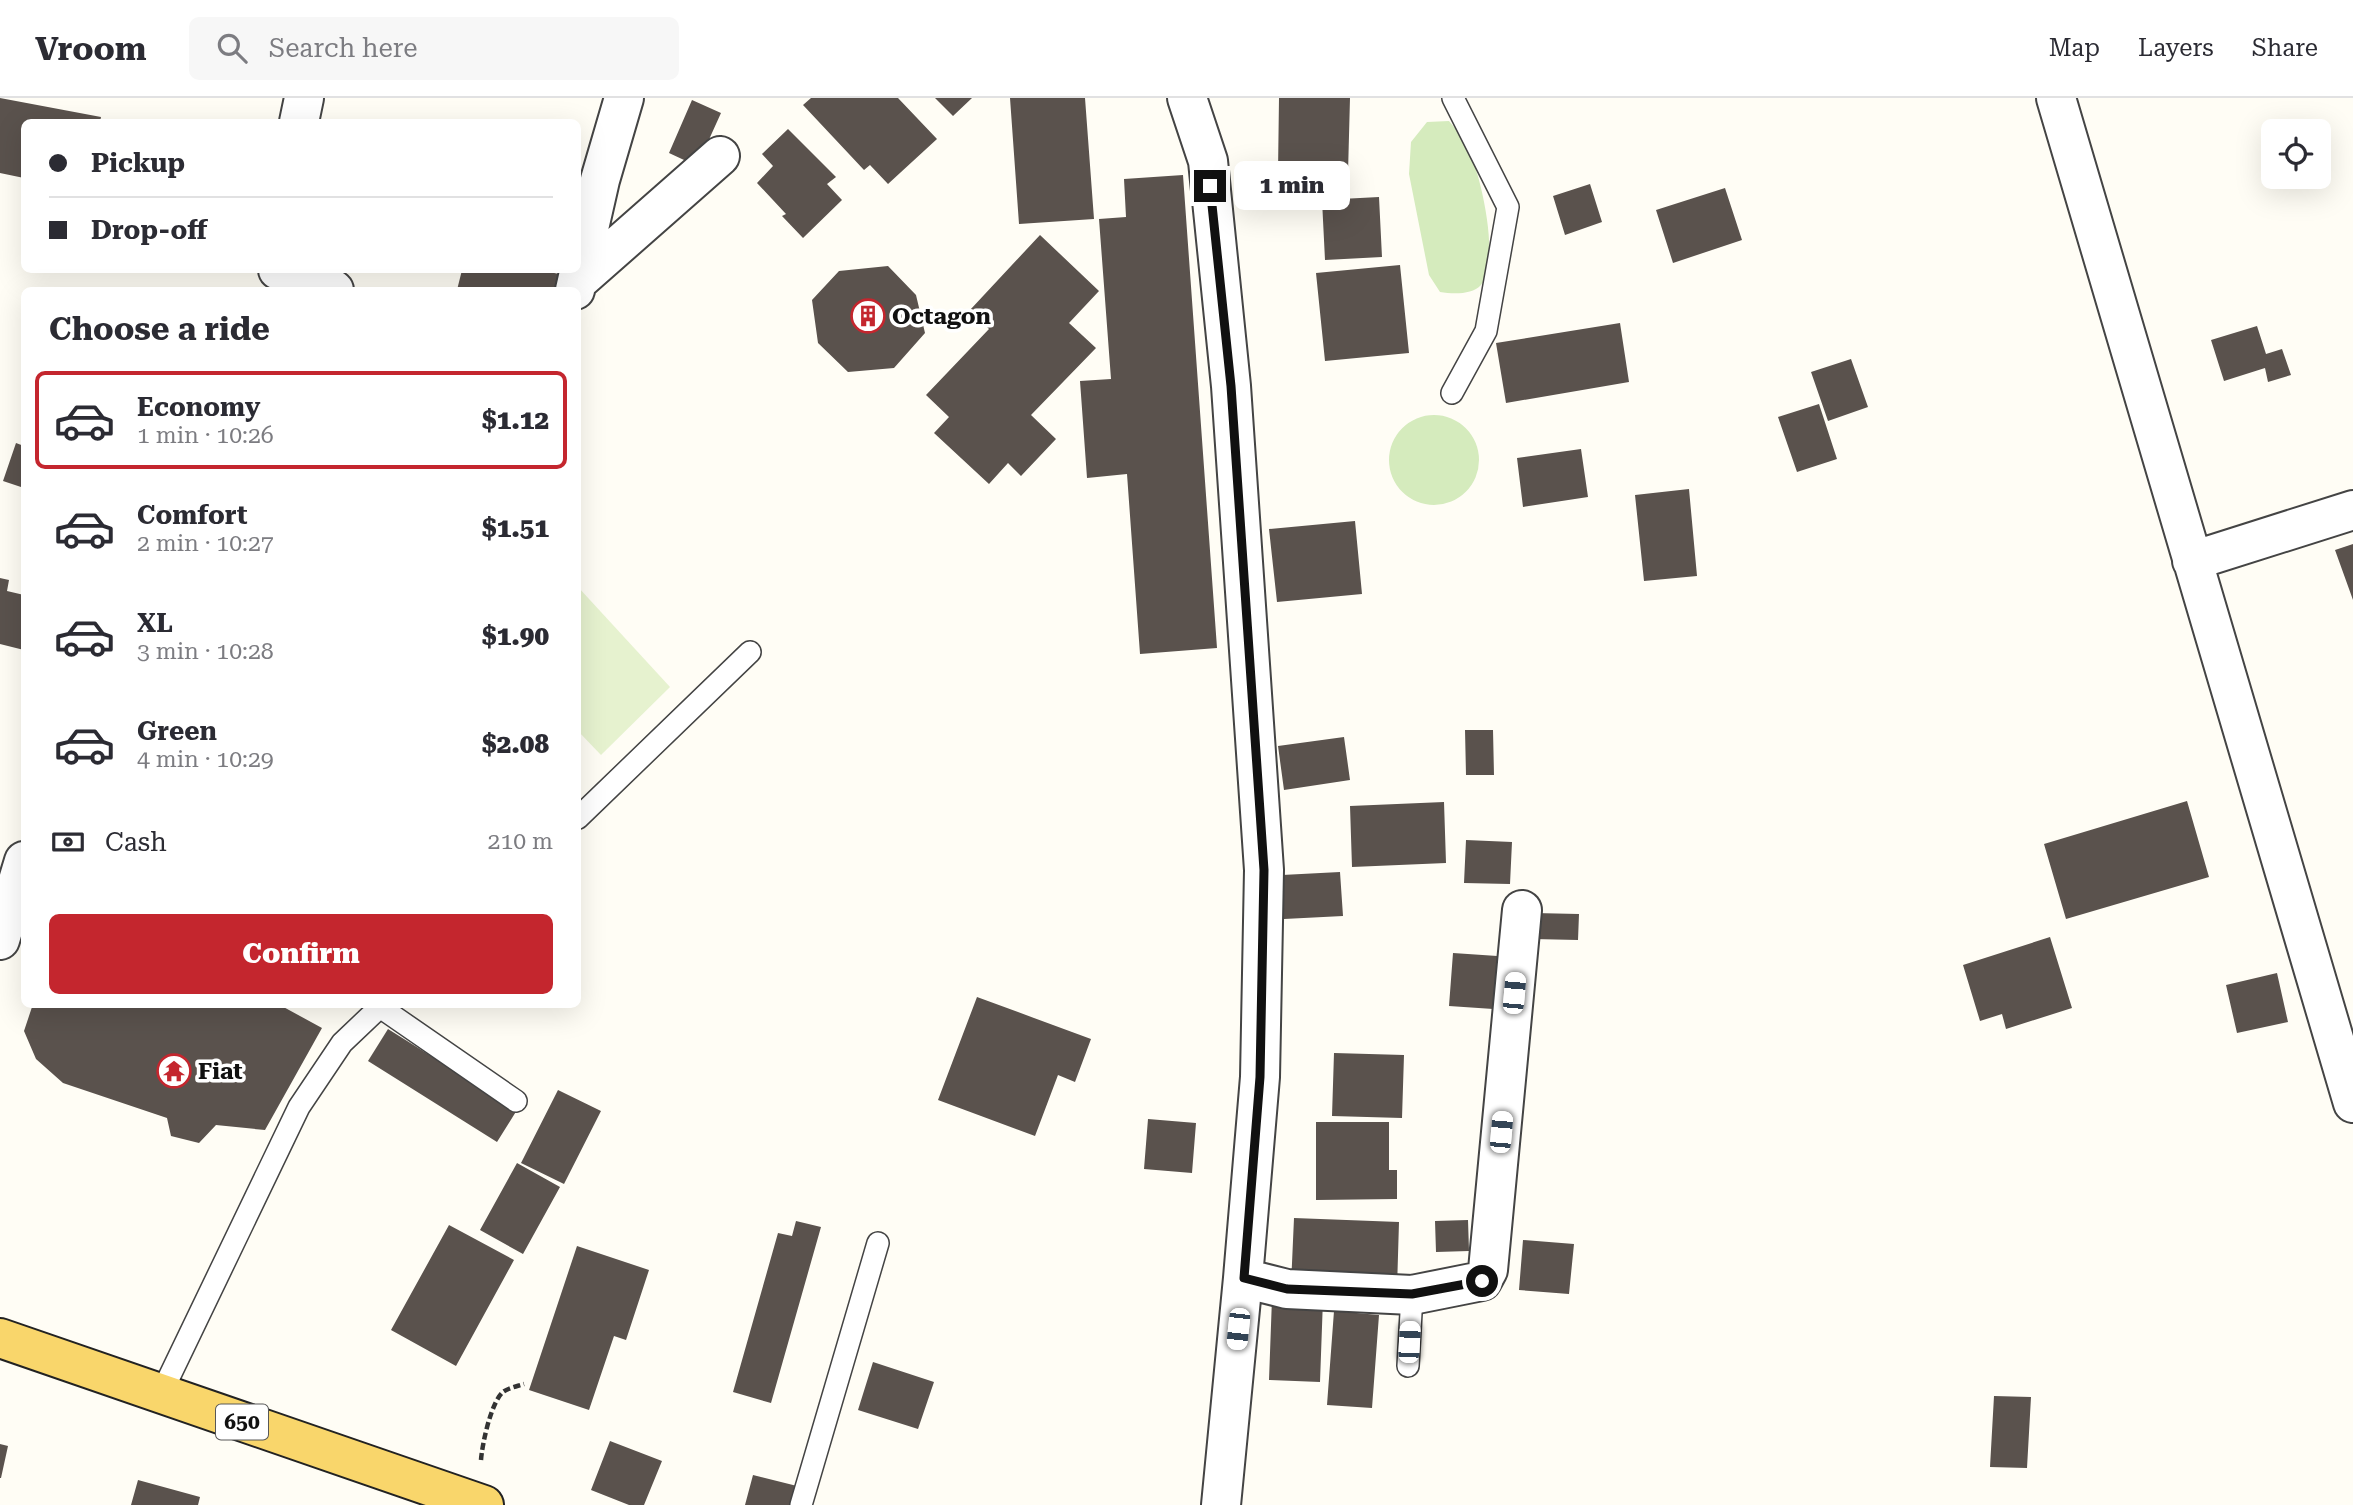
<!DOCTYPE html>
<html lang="en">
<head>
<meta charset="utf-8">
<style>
	:root { --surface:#fff; --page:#f7f7f7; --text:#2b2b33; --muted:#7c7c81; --line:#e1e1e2; --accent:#c4262e }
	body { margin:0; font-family:"Roboto Serif",serif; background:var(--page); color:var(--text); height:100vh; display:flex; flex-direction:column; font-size:26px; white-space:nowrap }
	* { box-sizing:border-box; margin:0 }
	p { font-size:23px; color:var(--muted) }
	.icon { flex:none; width:38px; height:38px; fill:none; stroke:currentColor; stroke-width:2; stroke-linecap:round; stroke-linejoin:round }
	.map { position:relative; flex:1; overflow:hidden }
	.panel { position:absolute; left:21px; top:189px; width:560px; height:721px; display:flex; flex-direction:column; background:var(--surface); border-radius:10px; box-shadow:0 7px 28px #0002 }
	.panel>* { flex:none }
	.guide { position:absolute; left:21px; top:21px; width:560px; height:154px; border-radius:10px; box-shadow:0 7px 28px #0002; display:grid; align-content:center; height:154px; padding:0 28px; background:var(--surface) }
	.fabs { position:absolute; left:2261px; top:21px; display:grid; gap:14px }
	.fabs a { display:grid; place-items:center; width:70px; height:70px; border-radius:10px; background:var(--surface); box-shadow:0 7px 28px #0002; font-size:35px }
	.end { position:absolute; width:32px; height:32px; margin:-16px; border:9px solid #111; background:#fff; box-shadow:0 0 0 4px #fff }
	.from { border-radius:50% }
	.bubble { position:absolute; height:49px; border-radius:10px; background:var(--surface); box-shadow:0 7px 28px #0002; font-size:23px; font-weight:800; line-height:49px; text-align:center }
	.car { position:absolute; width:21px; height:42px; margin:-21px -10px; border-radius:9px; box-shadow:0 0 5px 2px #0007; background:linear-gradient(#fff 24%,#345 0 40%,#fff 0 76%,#345 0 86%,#fff 0) }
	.guide b { display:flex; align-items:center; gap:24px; height:66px; font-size:26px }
	.guide b+b { border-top:2px solid var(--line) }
	.guide i { width:18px; height:18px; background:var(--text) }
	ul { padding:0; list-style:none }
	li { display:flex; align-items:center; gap:21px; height:98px; margin:0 14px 10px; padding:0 14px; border:4px solid transparent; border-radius:10px }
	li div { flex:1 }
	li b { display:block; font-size:26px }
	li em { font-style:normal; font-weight:800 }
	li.on { border-color:var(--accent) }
	li>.icon { width:63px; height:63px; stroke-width:1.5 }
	h2 { padding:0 28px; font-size:32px; line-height:84px }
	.pay { display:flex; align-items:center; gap:18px; height:77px; padding:0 28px; font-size:26px }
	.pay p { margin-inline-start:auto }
	.cta { display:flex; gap:14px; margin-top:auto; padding:14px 28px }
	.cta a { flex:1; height:80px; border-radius:10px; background:var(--accent); color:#fff; font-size:28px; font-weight:800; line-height:80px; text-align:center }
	header { display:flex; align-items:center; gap:42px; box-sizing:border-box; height:98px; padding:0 35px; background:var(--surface); border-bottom:2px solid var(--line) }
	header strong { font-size:33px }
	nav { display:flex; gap:38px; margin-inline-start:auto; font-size:24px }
	.search { width:490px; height:63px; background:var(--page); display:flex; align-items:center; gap:18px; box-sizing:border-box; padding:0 24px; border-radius:10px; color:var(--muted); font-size:26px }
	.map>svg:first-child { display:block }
	.green { fill:#d5ebbd }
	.pitch { fill:#e6f2cf }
	.building { fill:#5a524d }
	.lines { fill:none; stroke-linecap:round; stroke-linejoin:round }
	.service-casing { stroke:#444; stroke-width:24 }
	.minor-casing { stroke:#444; stroke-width:42 }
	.primary-casing { stroke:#222; stroke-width:42 }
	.path { stroke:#333; stroke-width:4.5; stroke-dasharray:7 3.5; stroke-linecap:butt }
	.service { stroke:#fff; stroke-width:21 }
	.minor { stroke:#fff; stroke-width:38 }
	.primary { stroke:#f9d66b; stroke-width:38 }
	.route { stroke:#111; stroke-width:9 }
	.labels { text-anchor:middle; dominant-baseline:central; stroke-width:7; stroke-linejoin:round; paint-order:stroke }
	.shield { fill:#fff; stroke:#585858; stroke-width:2 }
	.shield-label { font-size:21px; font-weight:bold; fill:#111 }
	.poi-label { font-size:23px; font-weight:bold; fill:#111; stroke:#fff; text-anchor:start }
</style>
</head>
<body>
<header>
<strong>Vroom</strong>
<div class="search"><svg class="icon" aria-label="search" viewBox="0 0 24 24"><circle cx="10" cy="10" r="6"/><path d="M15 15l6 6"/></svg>Search here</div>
<nav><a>Map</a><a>Layers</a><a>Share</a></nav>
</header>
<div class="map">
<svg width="2353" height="1407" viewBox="0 0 2353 1407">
	<rect width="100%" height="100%" fill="#fffdf5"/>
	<path class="green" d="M1449,23C1453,28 1459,34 1463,40C1479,64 1502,164 1481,187C1472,197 1453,196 1440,194L1429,177L1409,76L1411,44L1427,24Z
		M1389 362a45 45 0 1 1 90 0a45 45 0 1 1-90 0Z"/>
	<path class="pitch" d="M578,489L670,589L601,657L578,633Z"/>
	<path class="building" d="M0,0L101,19L100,24H24V80L0,75Z
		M811,0H898L937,41L888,86L870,67L864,72L803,7Z
		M935,0H972L953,18Z
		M1010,0H1085L1094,121L1019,126Z
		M1279,0H1350L1348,75L1278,74Z
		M692,2L721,15L697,68L669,55Z
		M788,31L836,79L827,86L842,102L803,140L782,118L786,116L757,85L773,68L762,56Z
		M1183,77L1217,550L1140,556L1127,376L1087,380L1080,283L1111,281L1099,121L1126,119L1124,81Z
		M1590,86L1602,124L1565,137L1553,98Z
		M1725,90L1742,142L1673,165L1656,112Z
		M1379,99L1382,159L1325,162L1322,102Z
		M1040,137L1099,193L1069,225L1096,250L1031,317L1056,341L1021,378L1008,365L989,386L934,335L949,319L926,297L989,231L970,212Z
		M1400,167L1409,255L1325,263L1316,175Z
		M888,168L916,197L925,235L894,270L848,274L818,245L812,202L839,173Z
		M462,172H540L559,176L555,192H457Z
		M1620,225L1629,284L1506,305L1496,245Z
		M2257,228L2266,256L2282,251L2291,277L2268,284L2265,270L2224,283L2211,242Z
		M1851,261L1868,309L1828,323L1811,274Z
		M1819,306L1837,361L1797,374L1778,319Z
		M16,345L24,348V390L3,383Z
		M1581,351L1588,399L1523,409L1517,360Z
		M1689,391L1697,478L1644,483L1635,397Z
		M1355,423L1362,496L1277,504L1269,431Z
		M2353,446V502L2335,452Z
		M0,480L9,482L7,493L24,497V552L0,546Z
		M1465,632H1493L1494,677H1466Z
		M1344,639L1350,682L1284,692L1278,648Z
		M2187,703L2209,779L2066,821L2044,746Z
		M1444,704L1446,765L1352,769L1350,708Z
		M1466,742L1512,744L1510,786L1464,785Z
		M1340,774L1343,818L1284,821L1282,777Z
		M1534,815L1579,816L1578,842L1533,841Z
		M2050,839L2072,910L2006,931L2002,916L1980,923L1963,867Z
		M1453,855L1512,859L1508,912L1449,908Z
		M2277,875L2288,924L2237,935L2226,887Z
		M977,899L1091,941L1075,984L1058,977L1035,1038L938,1002Z
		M33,906H278L322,930L265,1032L216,1027L199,1045L171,1038L167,1020L63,985L36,961L24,933Z
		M388,931L517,1012L497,1044L368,963Z
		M1334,955L1404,957L1402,1020L1332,1018Z
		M558,992L601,1013L564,1086L521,1065Z
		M1148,1021L1196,1025L1192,1075L1144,1071Z
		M1316,1024H1389V1072H1397V1101L1316,1102Z
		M517,1065L560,1089L523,1156L480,1132Z
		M1294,1120L1399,1124L1397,1191L1291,1188Z
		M1468,1122L1469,1153L1436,1154L1435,1123Z
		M796,1123L821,1129L771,1305L733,1294L778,1135L792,1138Z
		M449,1127L514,1162L456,1268L391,1232Z
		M1523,1142L1574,1146L1569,1196L1519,1192Z
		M577,1148L649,1172L626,1242L614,1238L589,1312L529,1292Z
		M1272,1200L1323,1201L1320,1284L1269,1282Z
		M1334,1213L1379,1217L1372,1310L1327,1307Z
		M873,1264L934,1284L918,1331L858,1312Z
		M1994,1298L2031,1299L2027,1370L1990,1369Z
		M610,1343L662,1363L644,1407H629L591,1392Z
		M0,1346L8,1348L1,1380H0Z
		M753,1377L801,1389L796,1407H745Z
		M138,1382L200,1399L198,1407H131Z"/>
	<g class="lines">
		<defs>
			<path id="service" d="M1452,295L1486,233L1508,109L1453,0
				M578,720L750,554
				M380,909L516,1003
				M1408,1268L1412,1197
				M161,1296L299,1009L342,945L383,906
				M801,1407L878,1145"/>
			<path id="minor" d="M1187,0L1208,63L1231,288L1264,772L1260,979L1243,1180L1221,1407
				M2056,0L2353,1005
				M299,24L304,0
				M278,172L334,192
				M578,183L720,58
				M575,192L600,82L624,0
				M2192,463L2353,412
				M0,842L24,763
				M1243,1180L1287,1191L1412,1197L1482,1183L1488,1172L1522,812"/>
			<path id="primary" d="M0,1240L484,1407"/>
		</defs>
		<use href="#service" class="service-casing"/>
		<use href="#minor" class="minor-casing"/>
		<use href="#primary" class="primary-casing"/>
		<path class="path" d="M481,1362C482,1347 491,1304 503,1294C508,1290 518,1288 524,1286"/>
		<use href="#service" class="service"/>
		<use href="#minor" class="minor"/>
		<use href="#primary" class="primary"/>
	</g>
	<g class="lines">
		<path class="route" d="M1210,88L1231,288L1264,772L1260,979L1244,1180L1287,1191L1412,1196L1482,1183"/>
	</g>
	<defs>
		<symbol id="building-ring" viewBox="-11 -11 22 22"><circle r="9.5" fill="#fff" stroke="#c4262e" stroke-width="1.5"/><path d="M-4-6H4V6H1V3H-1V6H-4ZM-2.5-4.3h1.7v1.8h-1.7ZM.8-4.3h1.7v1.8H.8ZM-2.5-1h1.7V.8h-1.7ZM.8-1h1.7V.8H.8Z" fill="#c4262e"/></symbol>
		<symbol id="temple-ring" viewBox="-11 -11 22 22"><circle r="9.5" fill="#fff" stroke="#c4262e" stroke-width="1.5"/><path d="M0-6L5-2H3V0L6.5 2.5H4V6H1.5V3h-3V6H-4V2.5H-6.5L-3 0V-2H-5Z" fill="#c4262e"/></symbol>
	</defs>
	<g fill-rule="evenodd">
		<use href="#building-ring" x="849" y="199" width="38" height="38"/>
		<use href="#temple-ring" x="155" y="954" width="38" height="38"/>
	</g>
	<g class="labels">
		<rect class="shield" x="216" y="1306.5" width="52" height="35" rx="5"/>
		<g class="shield-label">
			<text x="242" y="1324">650</text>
		</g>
		<g class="poi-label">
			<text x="892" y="218">Octagon</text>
			<text x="198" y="973">Fiat</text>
		</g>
	</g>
</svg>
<div class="fabs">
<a><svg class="icon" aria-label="locate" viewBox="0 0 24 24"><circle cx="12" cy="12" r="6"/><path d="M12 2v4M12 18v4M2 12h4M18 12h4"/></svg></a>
</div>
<i class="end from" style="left:1482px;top:1183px"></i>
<i class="end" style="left:1210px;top:88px"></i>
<div class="bubble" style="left:1234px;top:63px;width:116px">1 min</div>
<i class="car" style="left:1514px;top:895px;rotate:5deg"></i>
<i class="car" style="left:1501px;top:1034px;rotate:5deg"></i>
<i class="car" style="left:1238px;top:1231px;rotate:186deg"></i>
<i class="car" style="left:1409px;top:1244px;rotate:3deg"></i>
<div class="guide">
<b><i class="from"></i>Pickup</b>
<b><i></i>Drop-off</b>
</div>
<section class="panel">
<h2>Choose a ride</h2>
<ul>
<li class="on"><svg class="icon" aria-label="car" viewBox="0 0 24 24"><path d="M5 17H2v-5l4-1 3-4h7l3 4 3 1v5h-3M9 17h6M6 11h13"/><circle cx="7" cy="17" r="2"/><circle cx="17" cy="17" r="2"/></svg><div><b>Economy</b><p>1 min · 10:26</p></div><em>$1.12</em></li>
<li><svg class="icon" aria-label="car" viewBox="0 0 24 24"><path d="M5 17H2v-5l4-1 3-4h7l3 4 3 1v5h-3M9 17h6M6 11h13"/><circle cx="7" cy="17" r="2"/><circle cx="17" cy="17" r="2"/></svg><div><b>Comfort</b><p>2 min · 10:27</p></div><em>$1.51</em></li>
<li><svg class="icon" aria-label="car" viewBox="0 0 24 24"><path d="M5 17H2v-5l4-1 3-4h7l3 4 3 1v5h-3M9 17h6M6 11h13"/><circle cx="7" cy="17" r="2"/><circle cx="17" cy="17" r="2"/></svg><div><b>XL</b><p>3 min · 10:28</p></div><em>$1.90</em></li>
<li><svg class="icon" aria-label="car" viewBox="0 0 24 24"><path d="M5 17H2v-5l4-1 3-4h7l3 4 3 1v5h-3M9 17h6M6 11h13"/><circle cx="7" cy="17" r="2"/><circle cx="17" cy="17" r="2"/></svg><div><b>Green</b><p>4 min · 10:29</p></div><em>$2.08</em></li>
</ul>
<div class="pay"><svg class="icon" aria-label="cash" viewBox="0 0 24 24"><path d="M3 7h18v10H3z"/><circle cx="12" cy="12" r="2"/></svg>Cash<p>210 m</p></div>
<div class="cta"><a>Confirm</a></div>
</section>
</div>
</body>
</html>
